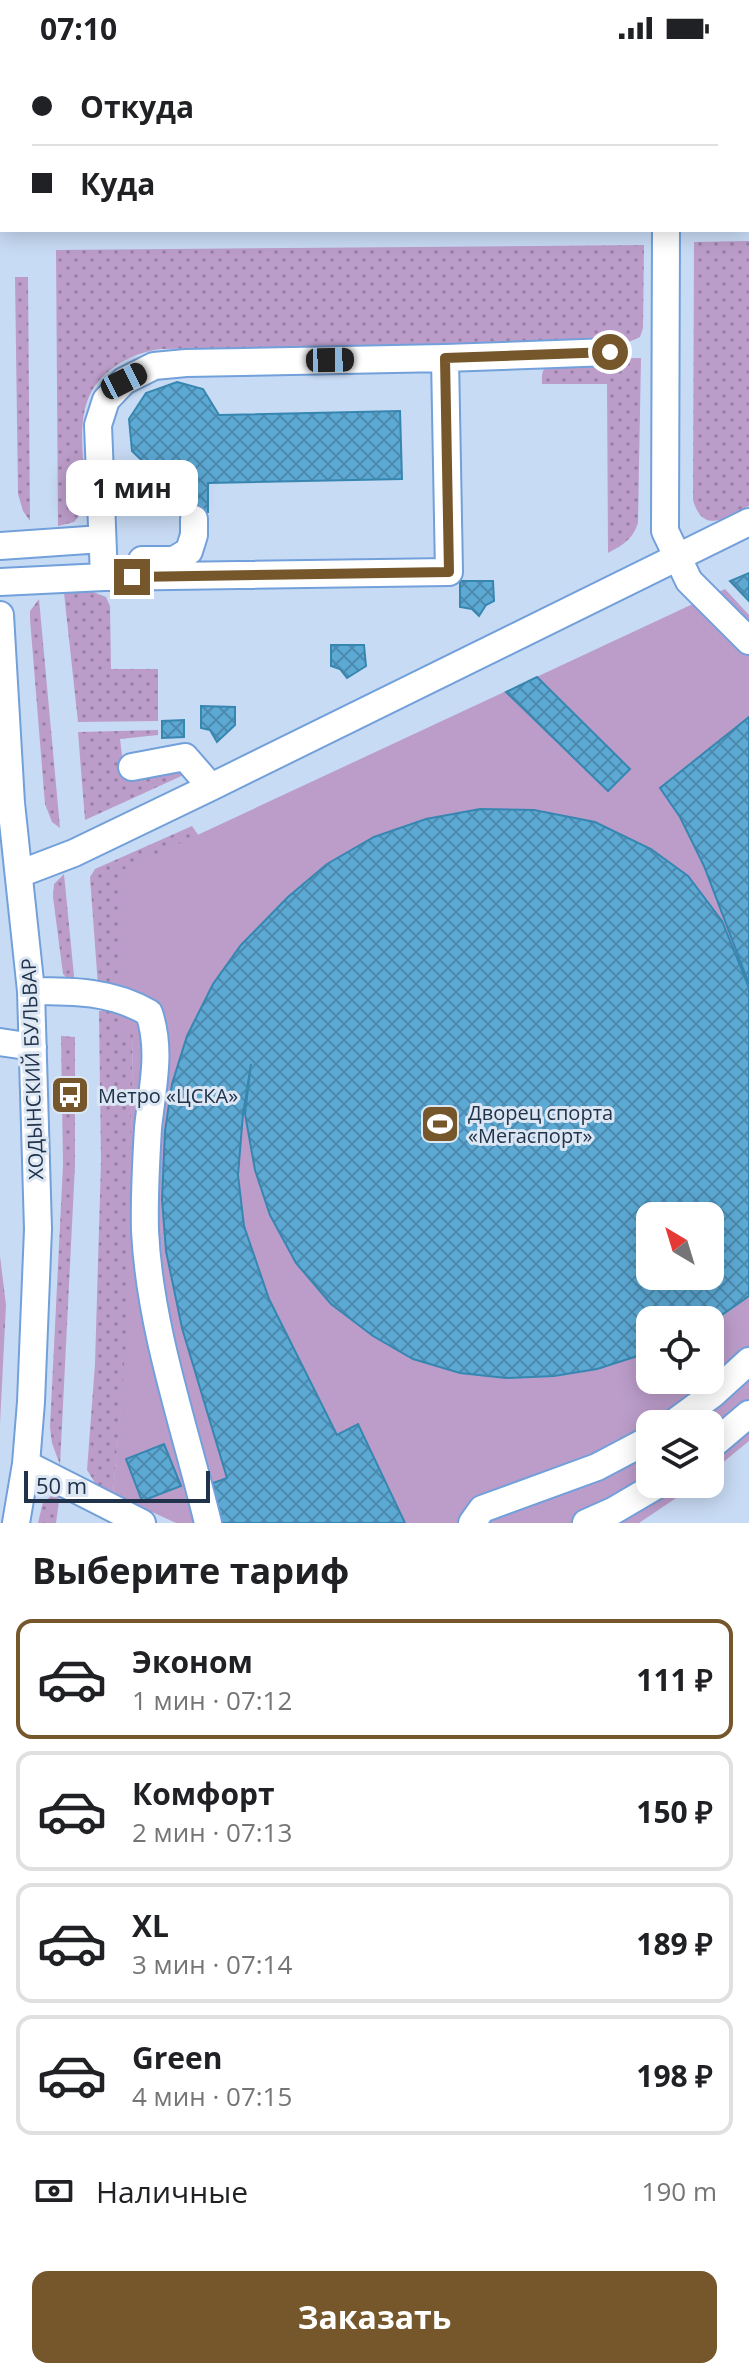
<!DOCTYPE html>
<html lang="ru">
<head>
<meta charset="utf-8">
<style>
	:root { --surface:#fff; --page:#f6f6f6; --text:#202124; --muted:#757577; --line:#e0e0e0; --accent:#75572b }
	body { margin:0; font-family:"Open Sans",sans-serif; background:var(--page); color:var(--text); height:100vh; display:flex; flex-direction:column; font-size:30px; white-space:nowrap }
	* { box-sizing:border-box; margin:0 }
	p { font-size:26px; color:var(--muted) }
	.icon { flex:none; width:44px; height:44px; fill:none; stroke:currentColor; stroke-width:2; stroke-linecap:round; stroke-linejoin:round }
	.map { position:relative; height:1467px; overflow:hidden }
	.details { display:flex; flex-direction:column; background:var(--surface); flex:1 }
	.details>* { flex:none }
	.guide { position:absolute; left:0px; top:0px; width:750px; height:176px; box-shadow:0 4px 20px #0003; display:grid; align-content:center; height:176px; padding:0 32px; background:var(--surface) }
	.needle { width:52px; rotate:322deg }
	.buttons { position:absolute; left:636px; top:1146px; display:grid; gap:16px }
	.buttons a { display:grid; place-items:center; width:88px; height:88px; border-radius:16px; background:var(--surface); box-shadow:0 4px 20px #0003; font-size:40px }
	.scale { position:absolute; left:24px; bottom:20px; width:186px; box-sizing:border-box; padding-left:8px; border:4px solid #20334b; border-top:0; font-size:22px; line-height:28px; white-space:nowrap; color:#20334b; -webkit-text-stroke:6px #dde7f4; paint-order:stroke }
	.end { position:absolute; width:36px; height:36px; margin:-18px; border:10px solid #75572b; background:#fff; box-shadow:0 0 0 4px #fff }
	.from { border-radius:50% }
	.bubble { position:absolute; height:56px; border-radius:16px; background:var(--surface); box-shadow:0 4px 20px #0003; font-size:26px; font-weight:700; line-height:56px; text-align:center }
	.car { position:absolute; width:24px; height:48px; margin:-24px -12px; border-radius:10px; box-shadow:0 0 6px 2px #0007; background:linear-gradient(#222 24%,#8ab4d8 0 40%,#222 0 76%,#8ab4d8 0 86%,#222 0) }
	.guide b { display:flex; align-items:center; gap:28px; height:76px; font-size:30px }
	.guide b+b { border-top:2px solid var(--line) }
	.guide i { width:20px; height:20px; background:var(--text) }
	ul { padding:0; list-style:none }
	li { display:flex; align-items:center; gap:24px; height:120px; margin:0 16px 12px; padding:0 16px; border:4px solid var(--line); border-radius:16px }
	li div { flex:1 }
	li b { display:block; font-size:30px }
	li em { font-style:normal; font-weight:700 }
	li.active { border-color:var(--accent) }
	li>.icon { width:72px; height:72px; stroke-width:1.5 }
	h2 { padding:0 32px; font-size:36px; line-height:96px }
	.pay { display:flex; align-items:center; gap:20px; height:88px; padding:0 32px; font-size:30px }
	.pay p { margin-inline-start:auto }
	.primary-button { display:flex; gap:16px; margin-top:auto; padding:16px 32px }
	.primary-button a { flex:1; height:92px; border-radius:16px; background:var(--accent); color:#fff; font-size:32px; font-weight:700; line-height:92px; text-align:center }
	.status { display:flex; justify-content:space-between; align-items:center; height:56px; padding:0 40px; background:var(--surface); direction:ltr }
	.status svg { height:22px; fill:currentColor }
	.map>svg:first-child { display:block }
	.grass { fill:url(#grass-dots) }
	.park { fill:url(#park-crowns) }
	.pitch { fill:#bc9dca; fill-rule:evenodd }
	.building { fill:url(#building-cross-hatch); stroke:#3786b0; stroke-width:2; fill-rule:evenodd }
	.lines { fill:none; stroke-linecap:round; stroke-linejoin:round }
	.minor-casing { stroke:#72a0da; stroke-width:30 }
	.minor { stroke:#fff; stroke-width:26 }
	.route { stroke:#75572b; stroke-width:10 }
	.labels { text-anchor:middle; dominant-baseline:central; stroke-width:6; stroke-linejoin:round; paint-order:stroke }
	.street-label { font-size:20px; fill:#20334b; stroke:#dde7f4 }
	.poi-label { font-size:20px; fill:#20334b; stroke:#dde7f4; text-anchor:start }
</style>
</head>
<body>
<div class="status"><b>07:10</b><svg viewBox="0 0 49 12"><path d="M0 12V9h3v3zM5 12V6h3v6zM10 12V3h3v9zM15 12V0h3v12zM26 1h20v11H26zM47 4h2v5h-2z"/></svg></div>
<div class="map">
<svg width="749" height="1467" viewBox="0 0 749 1467">
	<defs>
		<pattern id="grass-dots" width="8" height="8" patternUnits="userSpaceOnUse" patternTransform="scale(2)"><rect width="8" height="8" fill="#bc9dca"/><path d="M2 2h.1M6 6h.1" fill="none" stroke="#9881a6" stroke-width="1.8" stroke-linecap="round"/></pattern>
		<pattern id="park-crowns" width="20" height="18" patternUnits="userSpaceOnUse" patternTransform="scale(2)"><rect width="20" height="18" fill="#bc9dca"/><path d="M2 6a3 3 0 1 1 6 0M12 15a3 3 0 1 1 6 0" fill="none" stroke="#9881a6"/></pattern>
		<pattern id="building-cross-hatch" width="8" height="8" patternUnits="userSpaceOnUse" patternTransform="scale(2)"><rect width="8" height="8" fill="#5ca9d4"/><path d="M0 0l8 8M0 8l8-8" fill="none" stroke="#4c8aae"/></pattern>
	</defs>
	<rect width="100%" height="100%" fill="#c8dbf4"/>
	<path class="grass" d="M749,185V450C726,462 703,479 693,444L694,186Z
		M644,189L643,272L640,281L624,288L161,293C139,296 121,304 104,319C68,354 88,408 85,453L74,466L58,470L56,194Z
		M15,221H28L30,465L23,455L18,438Z
		M641,302L638,467C633,483 623,489 608,497L607,328H542C541,314 544,310 556,303Z
		M88,534L106,541L110,550L111,613H158V665L78,666L64,537Z
		M39,543L60,772L52,766L45,748L30,563V555Z
		M158,674V679L120,683L125,724L171,710L188,717L85,764L78,676Z
		M192,770L201,783L127,930H98L90,821L95,813Z
		M64,818L75,930L63,918L53,841L54,828Z
		M119,954V976H133L128,1275L113,1438L97,1430L87,1414L95,1308L101,1106L99,955Z
		M61,980L75,981V1109L60,1409L52,1387L50,1371L63,1109Z
		M54,1438H60L56,1467H38L43,1446Z"/>
	<path class="park" d="M0,1200L6,1249L0,1368Z"/>
	<path class="pitch" d="M725,533L749,559V1385L710,1417V1368H650V1428H697L639,1467H176L113,1438L127,1276L133,977L119,976L118,816ZM650,1160H710V1220H650ZM650,1264H710V1324H650Z"/>
	<path class="building" d="M177,326L203,333L219,359L400,355L402,423L208,427V456L153,457V415L132,395L129,363L146,337Z
		M749,517V545L730,525Z
		M460,525H493L494,545L486,549L479,560L472,553L460,551Z
		M331,589H364L366,610L347,622L340,613L331,610Z
		M537,621L630,713L608,735L506,636Z
		M201,650L235,651V669L217,686L210,674L201,672Z
		M749,661V928L704,810L680,761L660,732Z
		M184,664V681L162,682V665Z
		M480,753L534,754L595,766L651,793L688,820L722,865L749,932V1240L710,1267V1264H650V1296L597,1313L554,1320L506,1322L460,1317L413,1303L373,1280L331,1248L296,1207L270,1159L255,1114L245,1058L251,1008L243,1058L238,1119L244,1170L269,1243L337,1379L358,1368L405,1467H218L205,1430L227,1422L182,1272L166,1195L162,1143L165,1075L172,1028L187,980L213,928L241,889L288,841L327,808L374,781L426,763ZM650,1160H710V1220H650Z
		M164,1388L181,1430L142,1445L126,1403Z"/>
	<g class="lines">
		<defs>
			<path id="minor" d="M705,2V0
				M748,97H749
				M0,101H2
				M748,144H749
				M0,154H2
				M666,174L665,475L689,525L749,585
				M0,490L102,483
				M142,504H174L189,495L194,479V463
				M104,521L98,369L106,344L124,325L154,310L186,307L445,302L610,296
				M0,526L104,521L449,516L445,302
				M0,559L11,747L31,935L38,1173L31,1346L26,1408L16,1467
				M132,711L185,701L211,731
				M19,818L74,797L211,731L749,466
				M31,935C73,935 112,935 149,957C162,995 152,1033 148,1072C146,1106 144,1141 145,1175C150,1274 185,1371 208,1467
				M0,986L33,991
				M672,1368L713,1338L749,1305
				M710,1391L749,1358
				M26,1408L142,1467
				M472,1467L482,1453L597,1411L650,1383
				M586,1467L613,1455L659,1428"/>
		</defs>
		<use href="#minor" class="minor-casing"/>
		<use href="#minor" class="minor"/>
	</g>
	<g class="lines">
		<path class="route" d="M132,521L449,516L445,302L610,296"/>
	</g>
	<defs>
		<symbol id="bus-square" viewBox="-11 -11 22 22"><rect x="-9" y="-9" width="18" height="18" rx="4" fill="#75572b" stroke="#dde7f4"/><path d="M-5-6H5V4H4V6H2V4H-2V6H-4V4H-5ZM-3.5-4V0h7V-4ZM-3.5 1.2v1.5H-2V1.2ZM2 1.2v1.5H3.5V1.2Z" fill="#fff"/></symbol>
		<symbol id="stadium-square" viewBox="-11 -11 22 22"><rect x="-9" y="-9" width="18" height="18" rx="4" fill="#75572b" stroke="#dde7f4"/><path d="M0-5a6.5 5 0 1 0 0 10a6.5 5 0 1 0 0-10ZM-3.5-1.8h7v3.6h-7Z" fill="#fff"/></symbol>
	</defs>
	<g fill-rule="evenodd">
		<use href="#bus-square" x="48" y="1017" width="44" height="44"/>
		<use href="#stadium-square" x="418" y="1046" width="44" height="44"/>
	</g>
	<g class="labels">
		<g class="street-label">
			<text transform="translate(32 1013) rotate(-92)">ХОДЫНСКИЙ БУЛЬВАР</text>
		</g>
		<g class="poi-label">
			<text x="98" y="1039">Метро «ЦСКА»</text>
			<text x="468" y="1056">Дворец спорта<tspan x="468" dy="23">«Мегаспорт»</tspan></text>
		</g>
	</g>
</svg>
<div class="buttons">
<a><svg class="needle" viewBox="-14 -14 28 28"><path d="M0-13l5 13h-10z" fill="#e53935"/><path d="M0 13l5-13h-10z" fill="#757577"/></svg></a>
<a><svg class="icon" aria-label="locate" viewBox="0 0 24 24"><circle cx="12" cy="12" r="6"/><path d="M12 2v4M12 18v4M2 12h4M18 12h4"/></svg></a>
<a><svg class="icon" aria-label="layers" viewBox="0 0 24 24"><path d="M12 4l9 5-9 5-9-5zM3 14l9 5 9-5"/></svg></a>
</div>
<div class="scale">50 m</div>
<i class="end from" style="left:610px;top:296px"></i>
<i class="end" style="left:132px;top:521px"></i>
<div class="bubble" style="left:66px;top:404px;width:132px">1 мин</div>
<i class="car" style="left:330px;top:304px;rotate:89deg"></i>
<i class="car" style="left:124px;top:325px;rotate:63deg"></i>
<div class="guide">
<b><i class="from"></i>Откуда</b>
<b><i></i>Куда</b>
</div>
</div>
<section class="details">
<h2>Выберите тариф</h2>
<ul>
<li class="active"><svg class="icon" aria-label="car" viewBox="0 0 24 24"><path d="M5 17H2v-5l4-1 3-4h7l3 4 3 1v5h-3M9 17h6M6 11h13"/><circle cx="7" cy="17" r="2"/><circle cx="17" cy="17" r="2"/></svg><div><b>Эконом</b><p>1 мин · 07:12</p></div><em>111 ₽</em></li>
<li><svg class="icon" aria-label="car" viewBox="0 0 24 24"><path d="M5 17H2v-5l4-1 3-4h7l3 4 3 1v5h-3M9 17h6M6 11h13"/><circle cx="7" cy="17" r="2"/><circle cx="17" cy="17" r="2"/></svg><div><b>Комфорт</b><p>2 мин · 07:13</p></div><em>150 ₽</em></li>
<li><svg class="icon" aria-label="car" viewBox="0 0 24 24"><path d="M5 17H2v-5l4-1 3-4h7l3 4 3 1v5h-3M9 17h6M6 11h13"/><circle cx="7" cy="17" r="2"/><circle cx="17" cy="17" r="2"/></svg><div><b>XL</b><p>3 мин · 07:14</p></div><em>189 ₽</em></li>
<li><svg class="icon" aria-label="car" viewBox="0 0 24 24"><path d="M5 17H2v-5l4-1 3-4h7l3 4 3 1v5h-3M9 17h6M6 11h13"/><circle cx="7" cy="17" r="2"/><circle cx="17" cy="17" r="2"/></svg><div><b>Green</b><p>4 мин · 07:15</p></div><em>198 ₽</em></li>
</ul>
<div class="pay"><svg class="icon" aria-label="cash" viewBox="0 0 24 24"><path d="M3 7h18v10H3z"/><circle cx="12" cy="12" r="2"/></svg>Наличные<p>190 m</p></div>
<div class="primary-button"><a>Заказать</a></div>
</section>
</body>
</html>
